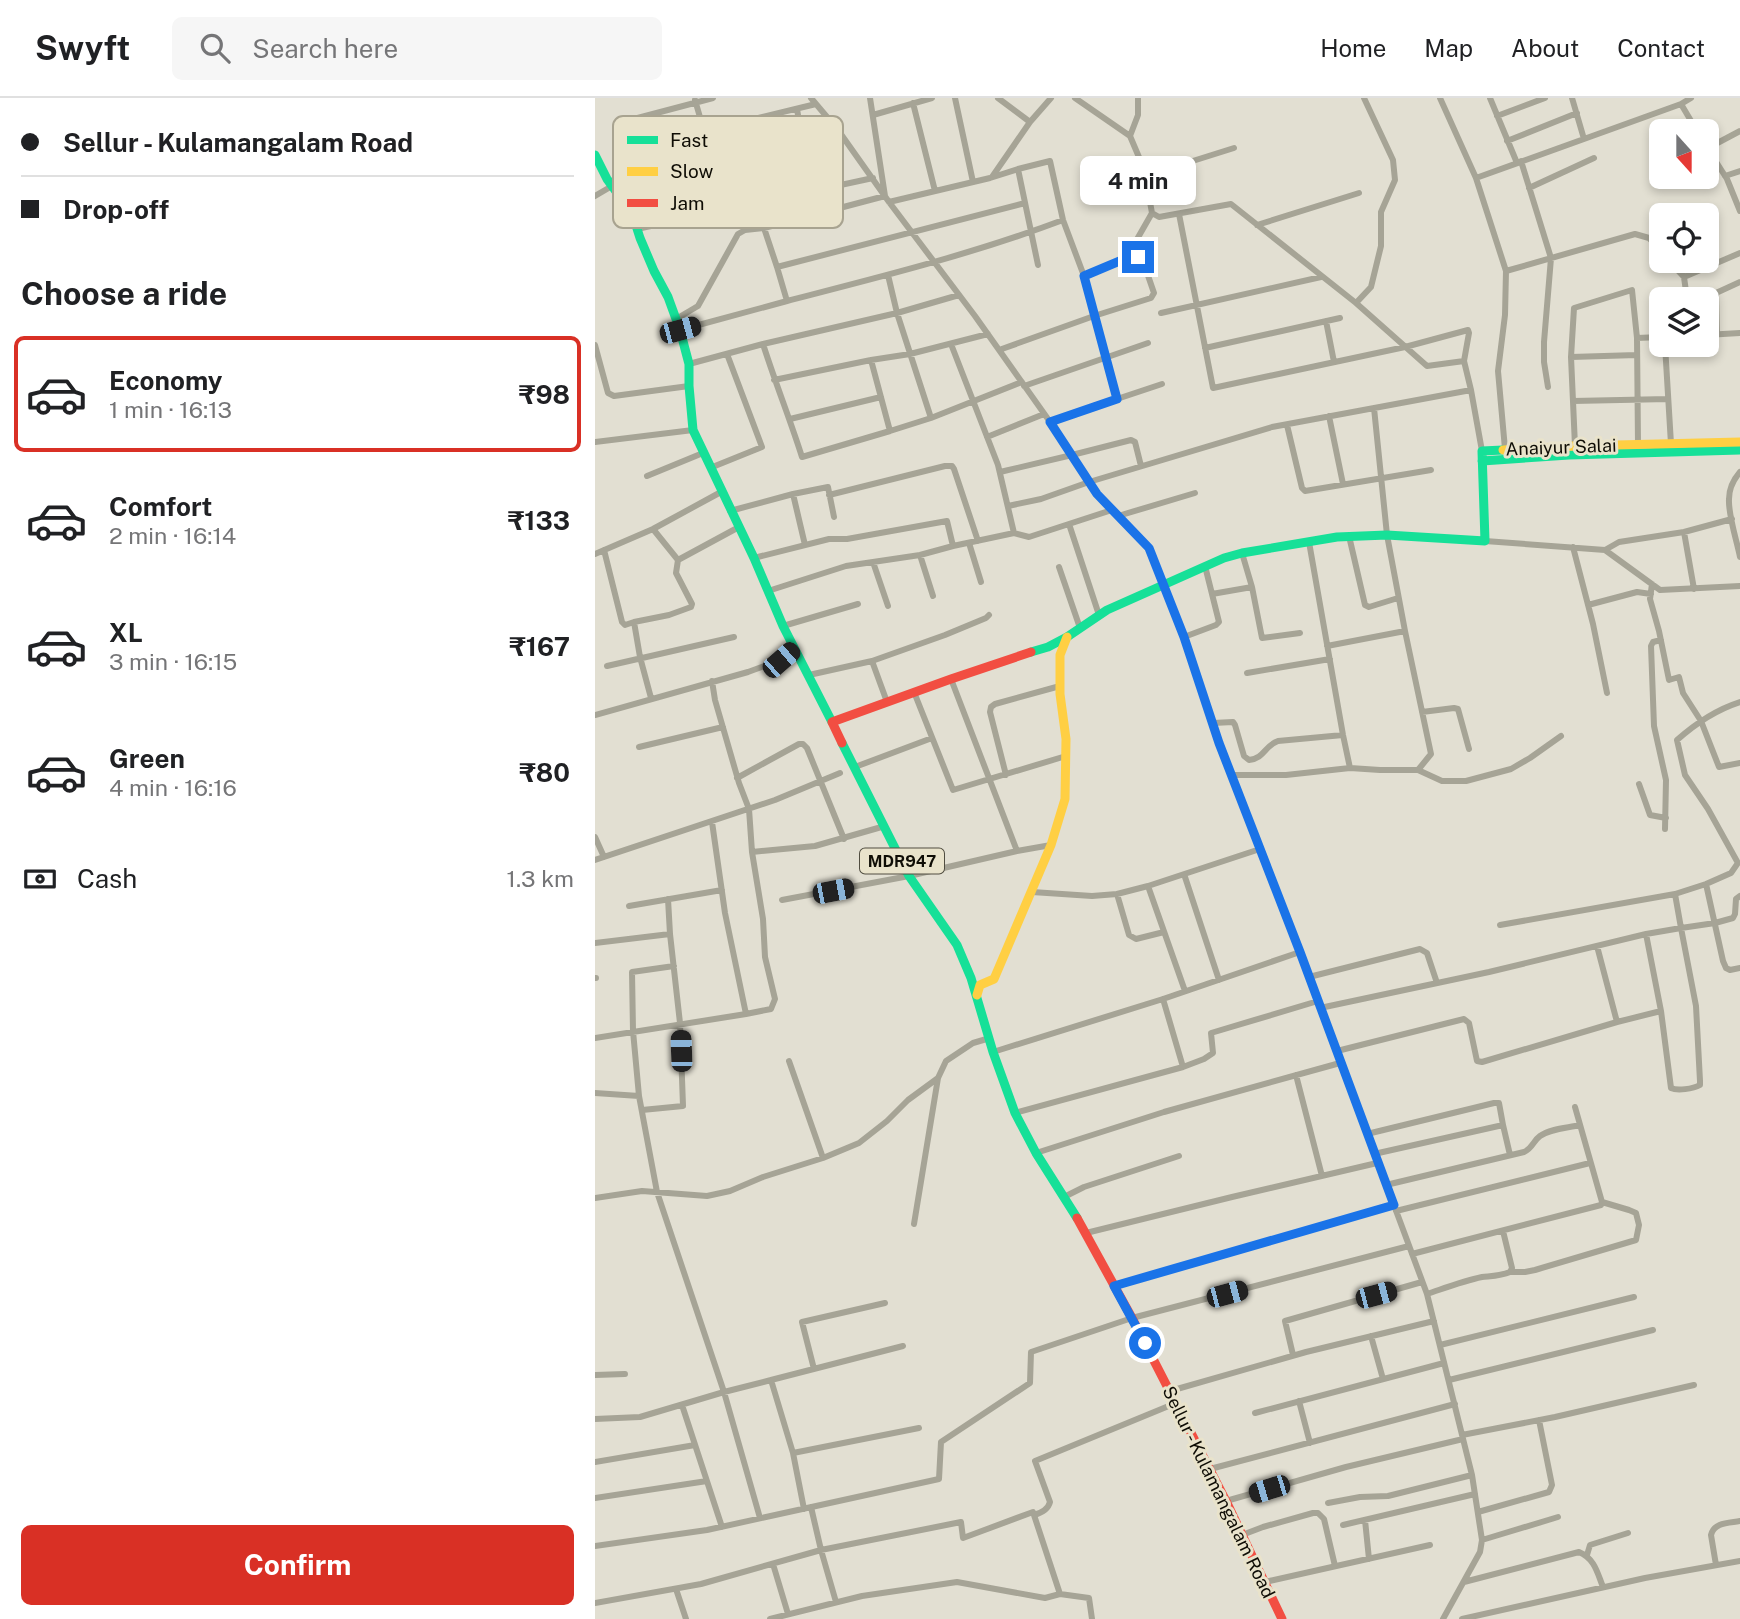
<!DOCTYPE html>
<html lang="en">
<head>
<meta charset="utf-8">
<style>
	:root { --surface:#fff; --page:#f6f6f6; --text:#202124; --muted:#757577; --line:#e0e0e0; --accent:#d93025 }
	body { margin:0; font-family:"Public Sans",sans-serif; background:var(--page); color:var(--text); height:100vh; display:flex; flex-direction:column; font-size:26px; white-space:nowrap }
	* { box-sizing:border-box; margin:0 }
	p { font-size:23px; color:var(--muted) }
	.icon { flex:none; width:38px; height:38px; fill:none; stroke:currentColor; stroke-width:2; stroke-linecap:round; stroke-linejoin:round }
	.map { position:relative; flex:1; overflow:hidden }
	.side { display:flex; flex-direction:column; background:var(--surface); width:595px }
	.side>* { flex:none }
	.hud { display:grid; align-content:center; height:154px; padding:0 21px; background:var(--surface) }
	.needle { width:46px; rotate:159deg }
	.controls { position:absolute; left:1054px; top:21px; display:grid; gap:14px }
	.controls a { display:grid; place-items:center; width:70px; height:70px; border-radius:10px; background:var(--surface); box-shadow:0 4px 10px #0003; font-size:35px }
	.end { position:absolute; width:32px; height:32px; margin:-16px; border:9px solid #1a73e8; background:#fff; box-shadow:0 0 0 4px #fff }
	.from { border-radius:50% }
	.bubble { position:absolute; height:49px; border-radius:10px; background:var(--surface); box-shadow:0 4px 10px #0003; font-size:23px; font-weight:700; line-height:49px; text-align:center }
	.car { position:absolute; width:21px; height:42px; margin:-21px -10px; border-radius:9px; box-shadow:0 0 5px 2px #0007; background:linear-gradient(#222 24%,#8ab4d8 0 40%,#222 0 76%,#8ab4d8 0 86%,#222 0) }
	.hud b { display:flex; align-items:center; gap:24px; height:66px; font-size:26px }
	.hud b+b { border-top:2px solid var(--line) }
	.hud i { width:18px; height:18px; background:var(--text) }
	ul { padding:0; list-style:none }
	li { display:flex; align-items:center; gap:21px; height:116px; margin:0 14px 10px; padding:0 7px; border:4px solid transparent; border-radius:10px }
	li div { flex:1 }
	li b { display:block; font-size:26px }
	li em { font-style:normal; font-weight:700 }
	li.current { border-color:var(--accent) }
	li>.icon { width:63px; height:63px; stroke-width:1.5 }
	h2 { padding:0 21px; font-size:32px; line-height:84px }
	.pay { display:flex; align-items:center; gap:18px; height:77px; padding:0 21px; font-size:26px }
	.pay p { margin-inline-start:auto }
	.cta { display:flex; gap:14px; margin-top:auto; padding:14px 21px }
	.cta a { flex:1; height:80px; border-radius:10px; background:var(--accent); color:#fff; font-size:28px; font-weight:700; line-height:80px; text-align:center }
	header { display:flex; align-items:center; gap:42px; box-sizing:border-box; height:98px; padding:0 35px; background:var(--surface); border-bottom:2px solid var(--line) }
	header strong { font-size:33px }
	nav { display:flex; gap:38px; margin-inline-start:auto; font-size:24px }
	.search { width:490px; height:63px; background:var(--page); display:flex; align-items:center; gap:18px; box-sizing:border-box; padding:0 24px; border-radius:10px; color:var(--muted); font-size:26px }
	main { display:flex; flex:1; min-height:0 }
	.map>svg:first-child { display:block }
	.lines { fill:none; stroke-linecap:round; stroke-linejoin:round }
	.street { stroke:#a6a496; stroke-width:6 }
	.fast { stroke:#16e098; stroke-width:9 }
	.slow { stroke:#ffcf43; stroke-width:9 }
	.jam { stroke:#f24e42; stroke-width:9 }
	.route { stroke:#1a73e8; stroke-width:9 }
	.labels { text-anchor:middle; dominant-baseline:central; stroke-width:6; stroke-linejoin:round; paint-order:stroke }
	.shield { fill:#e9e3cb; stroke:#504d40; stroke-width:2 }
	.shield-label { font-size:16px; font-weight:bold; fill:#0f0d05 }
	.street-label { font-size:18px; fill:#0f0d05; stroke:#e9e3cb }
	.key { fill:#e9e3cb; stroke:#a8a390; stroke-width:2 }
	.key-label { font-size:19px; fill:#0f0d05 }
</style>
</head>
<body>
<header>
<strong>Swyft</strong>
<div class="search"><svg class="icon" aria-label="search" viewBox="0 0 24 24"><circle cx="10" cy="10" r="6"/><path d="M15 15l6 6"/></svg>Search here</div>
<nav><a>Home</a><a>Map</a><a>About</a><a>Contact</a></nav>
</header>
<main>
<section class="side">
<div class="hud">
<b><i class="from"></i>Sellur - Kulamangalam Road</b>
<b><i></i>Drop-off</b>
</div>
<h2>Choose a ride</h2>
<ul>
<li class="current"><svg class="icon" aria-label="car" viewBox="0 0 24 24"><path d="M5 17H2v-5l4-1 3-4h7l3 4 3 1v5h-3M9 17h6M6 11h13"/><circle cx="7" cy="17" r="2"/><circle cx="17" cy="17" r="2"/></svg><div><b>Economy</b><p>1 min · 16:13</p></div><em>₹98</em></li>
<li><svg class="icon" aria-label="car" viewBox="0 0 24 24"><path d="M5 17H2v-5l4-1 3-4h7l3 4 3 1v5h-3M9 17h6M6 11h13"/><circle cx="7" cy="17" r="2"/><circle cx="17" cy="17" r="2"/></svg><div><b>Comfort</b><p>2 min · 16:14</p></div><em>₹133</em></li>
<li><svg class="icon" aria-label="car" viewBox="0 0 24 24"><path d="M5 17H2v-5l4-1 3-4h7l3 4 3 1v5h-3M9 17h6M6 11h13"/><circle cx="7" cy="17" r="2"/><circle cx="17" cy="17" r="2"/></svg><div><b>XL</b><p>3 min · 16:15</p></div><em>₹167</em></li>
<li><svg class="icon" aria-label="car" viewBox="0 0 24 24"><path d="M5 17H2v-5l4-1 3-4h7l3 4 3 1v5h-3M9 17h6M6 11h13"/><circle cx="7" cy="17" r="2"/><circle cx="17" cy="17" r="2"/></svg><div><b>Green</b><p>4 min · 16:16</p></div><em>₹80</em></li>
</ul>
<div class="pay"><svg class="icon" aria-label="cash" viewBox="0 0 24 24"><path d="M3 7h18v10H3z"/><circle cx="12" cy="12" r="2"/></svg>Cash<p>1.3 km</p></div>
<div class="cta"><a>Confirm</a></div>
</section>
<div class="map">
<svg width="1145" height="1521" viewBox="0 0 1145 1521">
	<rect width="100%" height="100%" fill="#e2dfd2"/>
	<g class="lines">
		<path class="street" d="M216,0L243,32L294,104L380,218L465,338L502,396L554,450L589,539L624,645L705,854L568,901L398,954
			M360,0L378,84
			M403,0L435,24
			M480,0L535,38L549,71L557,115L564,119L636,106L761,205L832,268L869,263L876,292L887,353
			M845,0L881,80
			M895,0L922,65
			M977,0L989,41
			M100,2L109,33L221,6
			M318,5L340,93
			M1086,6L1102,33
			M278,17L337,0
			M902,18L950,0
			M109,33L43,52L37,50L35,47L30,31L31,24L35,22L118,0
			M535,38L543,17V0
			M912,43L982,15
			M1111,48L1132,81L1145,113
			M1113,50L1145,33
			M926,63L956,160L949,244V264L953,289
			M423,71L455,63L468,122L489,178L522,301L455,324
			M550,78L639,50
			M1130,78L1145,73
			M397,79L435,24L456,0
			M934,90L999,60
			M22,94L44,78L68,81L193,49L205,29L202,11
			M0,98L17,88
			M294,104L395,80L423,71L443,167
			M430,105L182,169L192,203C285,179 378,156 468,122
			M584,116L618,290L810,249L873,232L874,235L869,263
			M662,127L764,95
			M169,130L182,169
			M42,131L278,80
			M1074,163L1089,179L1145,155
			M911,173L1040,136L1054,140L1066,153
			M293,177L302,215L336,320
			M489,178L534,159L541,143L557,115
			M1089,179L1092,201
			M761,205L776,189L786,148V114L800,82L798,62L769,0
			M566,215L726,179
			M81,221L103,208L143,136L150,132L169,130L290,98L275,0
			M731,223L739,264
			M85,232L192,203
			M1122,236L1121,195L1145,184
			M1111,237L1145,235
			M168,246L302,215L364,197
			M356,246L403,367L419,435
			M0,247L13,295L19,298L94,288
			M1070,247L1076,346
			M610,250L745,220
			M404,252L499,218L556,200L559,195L549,166L543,159H534
			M976,259L1042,257
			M94,266L168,246C180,284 195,321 207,359L295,333L276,262L315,256L393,236
			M179,282L276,262
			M429,288L553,245
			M522,301L567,286
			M978,303L1073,301
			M779,310L792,437L810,533L836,656L823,672
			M734,318L748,386
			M195,321L286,299
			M692,327L707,390L710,393L836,372
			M295,333L336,320L427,284
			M392,339L449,316
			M0,344L98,332
			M1043,346L1042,240L1066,239
			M980,348L976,259L979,210L1037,192L1042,240
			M910,351L903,273L910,217L911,173L881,80L1086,6L1096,0
			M115,370L167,349L132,256
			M405,374L477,357L536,342L540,344L546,368
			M1145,374C1139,381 1134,391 1134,401C1133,417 1142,443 1145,459
			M52,378L108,355
			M198,396L210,447
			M234,397L350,368H357L359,371L383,443
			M413,408L446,401L494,384L677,329L876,292
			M135,413L198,396L233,389L239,419
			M523,418L600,395
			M474,426L504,517
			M58,431L83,462L144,429
			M1089,434L1099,491
			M754,438L770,507L774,509L803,500
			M890,443L1010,452L1065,492L1145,488
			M714,444L748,637L755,670
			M374,445L386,484
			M978,449L998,526L1012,595
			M9,452L27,524L30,527L39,524
			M1010,452L1024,444L1089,434L1137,421
			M647,455L657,489L667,540L705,535
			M0,456L58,431L126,394
			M325,457L338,498
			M159,460L234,441H252L352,423L358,448L419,435L434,439L517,412
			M278,464L293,508
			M464,469L485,530
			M1057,486L1055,501L1064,533L1074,582L1084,579L1088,595L1106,623L1124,669L1145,665
			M173,493L251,468L325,457L358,448
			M617,496L657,489
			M993,507L1042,494L1056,496
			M188,528L263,506
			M589,539L621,527L624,524L610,468
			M1066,542L1058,544L1056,548L1059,628L1071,682L1070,731
			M732,548L810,533
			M12,568L139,539
			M652,575L735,561
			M214,577L277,563
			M356,581L422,753
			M117,583L120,602L144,685L154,711L157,754L168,821L170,859L180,901L176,911L151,916
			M319,594L358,692L471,658
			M56,600L45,559L39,524L74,517L96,509L97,506L81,475L83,462
			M292,604L277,563L350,537L391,520L394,517
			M827,614L859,610L863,611L874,651
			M0,617L153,574L186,562L200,550
			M618,625L638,624L640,627L649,658L654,662C670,660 669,648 683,643L748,637
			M44,649L128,629
			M260,669L337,640
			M411,677L395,614L396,609L400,606L465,588
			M636,677H691L755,670L785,672H823L847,683H871L916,671L935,660L966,638
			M142,680L204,646H208L212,650L249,741
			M1044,686L1055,717L1071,720
			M0,739L9,759
			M157,754L220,748L290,728
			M0,762L180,702L245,675
			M589,776L624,882
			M1111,786L1128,863L1131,870L1135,872L1145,870
			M553,788L590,893
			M437,794L497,798L522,796L553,788L665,751
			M522,796L534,837L541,841L569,834
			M73,801L75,836
			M187,802L314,778L422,753L456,747
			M34,808L127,792
			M905,827L1080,796
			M1051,836L1066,913L1076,990C1082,993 1098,991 1105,987V983L1101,908L1086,830L1120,825L1138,820L1140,816L1141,801L1145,798
			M0,845L75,836L85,925L88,1008L47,1012
			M1002,848L1022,924
			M705,854L832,1196L877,1377L887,1442L885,1454L848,1521
			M714,879L825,851L832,855L842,885
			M0,880H1
			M725,910L894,874L1051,836L1086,830L1080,796L1111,786L1136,775L1143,765L1113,711L1090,677L1082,642C1101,625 1120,612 1145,604
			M0,940L151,916L130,815L117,724
			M742,953L869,921L874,925L882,963L887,964L1022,924L1066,913
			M194,963L228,1060
			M588,969L609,961L618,955L616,935L723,903
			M701,977L727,1078
			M0,995L44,998
			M420,1015L588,969L568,901
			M772,1036L899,1005H904L908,1027
			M441,1055L569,1014L745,965
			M779,1056L908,1027L915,1057
			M791,1087L929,1054C938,1050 938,1043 945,1038C956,1030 973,1030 985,1027
			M469,1099L489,1089L584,1058
			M0,1100L47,1093L112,1098L135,1093L168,1079L228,1060L264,1045L292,1023L313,1002L343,980L351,963L378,945L395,940
			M801,1113L995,1065
			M319,1126L343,980
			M491,1135L637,1099L782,1065
			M817,1156L1006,1107L1007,1104L980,1009
			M915,1174H930L940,1172L1041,1142L1044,1127L1041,1115L1034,1112L1007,1104
			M519,1188L799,1107
			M832,1196C850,1190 868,1183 887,1179C896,1178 906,1178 915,1174L917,1170L908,1133
			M776,1238L788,1281
			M845,1247L1039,1199
			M698,1257L690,1223L827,1184
			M219,1271L207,1224L290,1205
			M0,1277L30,1276
			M176,1282L308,1248
			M854,1282L1058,1232
			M575,1293L711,1254L839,1223
			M704,1303L715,1345
			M87,1307L127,1429
			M660,1315L849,1265
			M0,1321L45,1319L129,1294L62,1094L44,998L38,933L37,874L79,868
			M867,1337L960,1319L1099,1287
			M198,1355L209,1411
			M0,1364L100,1347
			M615,1371L860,1306
			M0,1400L112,1383
			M631,1403L751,1369L868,1341
			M733,1405L765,1399L793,1398L877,1377
			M216,1409L226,1452L241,1504
			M883,1414L954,1394L957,1387L944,1322
			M439,1417C446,1415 453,1412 455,1404L440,1363L581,1305
			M165,1420L129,1294L176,1282L198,1355L324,1330
			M770,1422L774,1461
			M748,1427L880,1396
			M647,1437L668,1429L718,1415H723L729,1421L740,1468
			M887,1442L963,1419
			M0,1448L112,1432L344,1381L346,1344L435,1285L436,1254L537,1220L814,1148
			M992,1457L995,1447L1033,1435
			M178,1466L193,1516
			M1121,1467L1116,1437C1119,1424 1134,1425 1145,1423
			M670,1484L835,1447
			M869,1484L984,1454C1000,1461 1002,1474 1008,1489
			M81,1491L91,1521
			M0,1505L106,1486L226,1452L366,1424L368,1440L438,1414L465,1496L494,1500L497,1521
			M175,1521L267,1498L362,1484L450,1500L465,1496
			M867,1521L1050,1480L1145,1463"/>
		<path class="fast" d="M0,57L12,81L37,115L45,140L59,173L73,199L85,232L94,266V288L98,332L159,460L188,528L237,624
			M887,363L974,357L1145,352
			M436,554L453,549L472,539L512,512L629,460L647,455L742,439L792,437L890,443L887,353L908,352
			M247,645L314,778L362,847L376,880L398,954L420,1015L441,1055L482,1120"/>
		<path class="slow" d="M908,352L980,348L1145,344
			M382,897L385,887L399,881L456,747L470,701L471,641L465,596V557L472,539"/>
		<path class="jam" d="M247,645L237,624L356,581L436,554
			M482,1120L537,1220L631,1403L687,1521"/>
	</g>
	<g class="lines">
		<path class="route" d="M543,159H534L489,178L522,301L455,324L502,396L554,450L589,539L624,645L705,854L799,1107L519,1188L550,1245"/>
	</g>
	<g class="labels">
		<rect class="shield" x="265" y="750.5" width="84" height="25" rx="5"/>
		<g class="shield-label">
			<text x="307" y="763">MDR947</text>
		</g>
		<g class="street-label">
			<text transform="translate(966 349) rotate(-2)">Anaiyur Salai</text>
			<text transform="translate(624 1394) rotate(64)">Sellur - Kulamangalam Road</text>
		</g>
	</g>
	<rect x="18" y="18" width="230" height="112" rx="10" class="key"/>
	<rect x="32" y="38" width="31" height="8" fill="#16e098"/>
	<rect x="32" y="69" width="31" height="9" fill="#ffcf43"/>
	<rect x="32" y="101" width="31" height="8" fill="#f24e42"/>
	<g class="key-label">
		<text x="75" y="49">Fast</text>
		<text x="75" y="80">Slow</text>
		<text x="75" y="112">Jam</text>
	</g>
</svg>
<div class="controls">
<a><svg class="needle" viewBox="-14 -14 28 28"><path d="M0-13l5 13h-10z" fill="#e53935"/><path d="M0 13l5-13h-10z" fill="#757577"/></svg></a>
<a><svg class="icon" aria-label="locate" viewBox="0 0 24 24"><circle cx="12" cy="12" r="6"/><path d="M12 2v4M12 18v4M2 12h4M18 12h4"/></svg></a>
<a><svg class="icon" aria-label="layers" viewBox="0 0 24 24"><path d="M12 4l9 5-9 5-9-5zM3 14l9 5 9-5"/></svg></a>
</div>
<i class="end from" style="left:550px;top:1245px"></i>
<i class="end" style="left:543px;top:159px"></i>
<div class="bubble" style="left:485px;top:58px;width:116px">4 min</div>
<i class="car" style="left:85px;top:232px;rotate:75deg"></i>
<i class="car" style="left:186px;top:562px;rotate:49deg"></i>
<i class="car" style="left:238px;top:793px;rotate:79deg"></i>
<i class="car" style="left:86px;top:953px;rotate:358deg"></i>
<i class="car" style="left:632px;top:1196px;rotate:75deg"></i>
<i class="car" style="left:781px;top:1197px;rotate:75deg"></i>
<i class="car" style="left:674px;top:1391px;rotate:253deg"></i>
</div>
</main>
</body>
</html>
